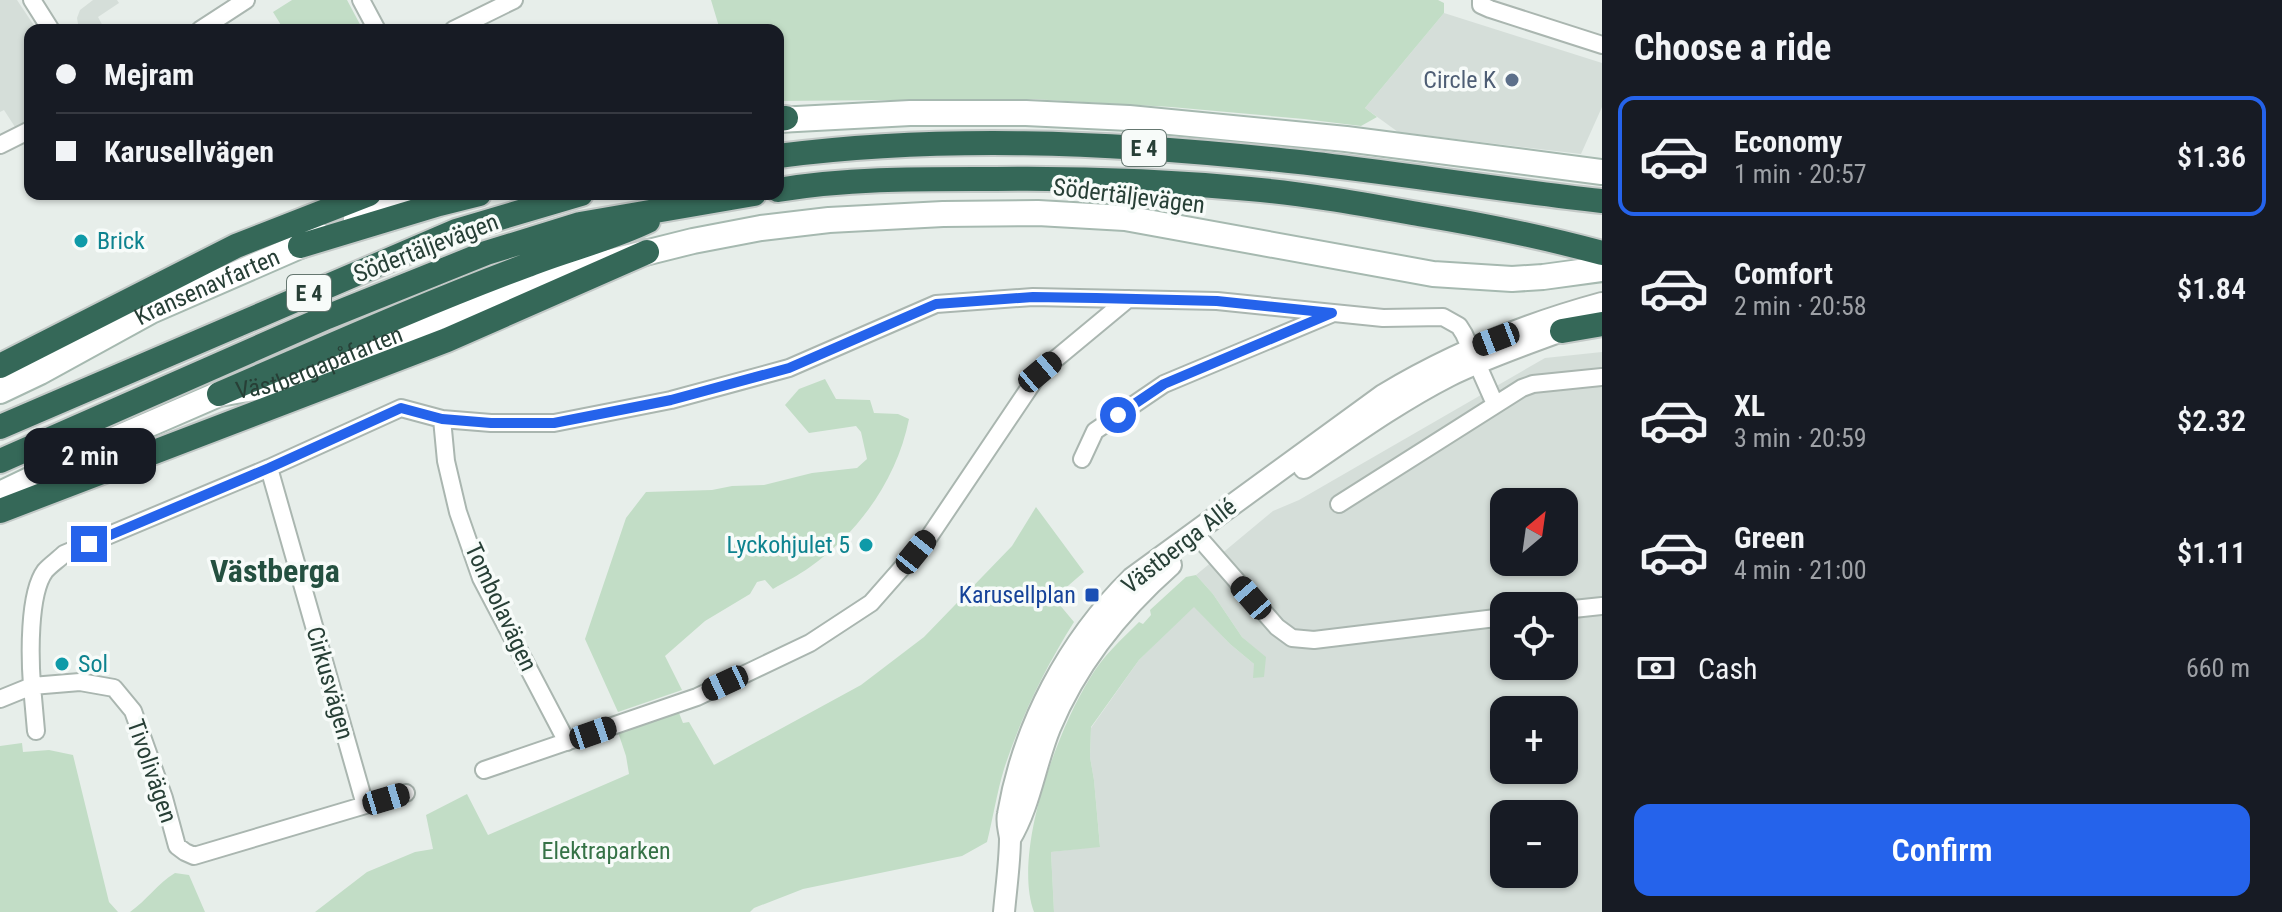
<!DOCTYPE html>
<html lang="en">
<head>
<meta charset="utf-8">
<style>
	:root { --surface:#171b24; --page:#242831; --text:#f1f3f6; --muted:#9ea1a6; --line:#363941; --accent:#2563eb }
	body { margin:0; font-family:"Roboto Condensed",sans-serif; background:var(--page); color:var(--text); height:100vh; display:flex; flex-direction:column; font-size:30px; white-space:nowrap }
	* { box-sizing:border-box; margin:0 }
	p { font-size:26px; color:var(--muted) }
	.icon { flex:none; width:44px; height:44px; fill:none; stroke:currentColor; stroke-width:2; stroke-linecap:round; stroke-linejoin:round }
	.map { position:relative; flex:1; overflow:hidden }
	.drawer { display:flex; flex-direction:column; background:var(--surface); width:680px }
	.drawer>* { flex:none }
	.banner { position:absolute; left:24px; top:24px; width:760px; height:176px; border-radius:16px; box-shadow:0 2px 6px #0004; display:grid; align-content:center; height:176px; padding:0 32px; background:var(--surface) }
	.needle { width:52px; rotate:29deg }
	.fabs { position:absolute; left:1490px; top:488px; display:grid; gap:16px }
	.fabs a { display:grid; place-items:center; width:88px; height:88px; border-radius:16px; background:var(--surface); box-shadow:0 2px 6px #0004; font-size:40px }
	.end { position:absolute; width:36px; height:36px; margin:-18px; border:10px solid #2563eb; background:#fff; box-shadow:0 0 0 4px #fff }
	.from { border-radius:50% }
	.bubble { position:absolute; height:56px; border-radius:16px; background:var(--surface); box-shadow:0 2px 6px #0004; font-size:26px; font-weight:600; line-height:56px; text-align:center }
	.car { position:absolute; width:24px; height:48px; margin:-24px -12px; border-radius:10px; box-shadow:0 0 6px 2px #0007; background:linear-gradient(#222 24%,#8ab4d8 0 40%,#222 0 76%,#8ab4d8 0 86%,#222 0) }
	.banner b { display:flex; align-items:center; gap:28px; height:76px; font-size:30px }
	.banner b+b { border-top:2px solid var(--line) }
	.banner i { width:20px; height:20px; background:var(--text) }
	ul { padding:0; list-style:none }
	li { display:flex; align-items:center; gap:24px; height:120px; margin:0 16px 12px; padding:0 16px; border:4px solid transparent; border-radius:16px }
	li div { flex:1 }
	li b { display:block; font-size:30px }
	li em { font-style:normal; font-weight:600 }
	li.current { border-color:var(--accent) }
	li>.icon { width:72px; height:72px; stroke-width:1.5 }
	h2 { padding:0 32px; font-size:36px; line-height:96px }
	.pay { display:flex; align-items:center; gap:20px; height:88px; padding:0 32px; font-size:30px }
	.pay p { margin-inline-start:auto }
	.button { display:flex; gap:16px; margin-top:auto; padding:16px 32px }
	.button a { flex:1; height:92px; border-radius:16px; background:var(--accent); color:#fff; font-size:32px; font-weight:600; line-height:92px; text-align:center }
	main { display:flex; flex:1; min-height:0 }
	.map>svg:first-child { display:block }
	.built { fill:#d5ded9; fill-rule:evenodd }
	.green { fill:#c2ddc6 }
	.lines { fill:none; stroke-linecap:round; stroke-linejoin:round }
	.minor-casing { stroke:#aab6b0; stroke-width:20 }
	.tertiary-casing { stroke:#aab6b0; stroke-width:24 }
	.secondary-casing { stroke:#a6b9b0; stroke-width:28 }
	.motorway-casing { stroke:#c3c9c7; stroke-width:28 }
	.minor { stroke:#fff; stroke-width:16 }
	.tertiary { stroke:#fff; stroke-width:20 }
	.secondary { stroke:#fff; stroke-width:24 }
	.motorway { stroke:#356858; stroke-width:24 }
	.route { stroke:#2563eb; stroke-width:10 }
	.service-dot { fill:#5c6f8a; stroke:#f7fbf9; stroke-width:3 }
	.culture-dot { fill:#0f9aa8; stroke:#f7fbf9; stroke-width:3 }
	.transit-dot { fill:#1a4fb4; stroke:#f7fbf9; stroke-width:3 }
	.labels { text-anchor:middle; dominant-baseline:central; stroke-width:7; stroke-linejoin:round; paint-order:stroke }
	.shield { fill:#f7fbf9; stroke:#657770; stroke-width:2 }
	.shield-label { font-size:22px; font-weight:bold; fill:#273f36 }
	.service-label { font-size:24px; fill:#4e5e75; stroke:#f7fbf9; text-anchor:end }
	.street-label { font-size:24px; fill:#273f36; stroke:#f7fbf9 }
	.culture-label { font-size:24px; fill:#0d838f; stroke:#f7fbf9; text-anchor:start }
	.transit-label { font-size:24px; fill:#164399; stroke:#f7fbf9; text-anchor:end }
	.park-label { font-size:24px; fill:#357246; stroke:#f7fbf9 }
	.district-label { font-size:32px; font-weight:bold; fill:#245040; stroke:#f7fbf9 }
</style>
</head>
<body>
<main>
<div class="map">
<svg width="1602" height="912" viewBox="0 0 1602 912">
	<rect width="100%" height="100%" fill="#e7eeea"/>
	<path class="built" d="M0,0H17L37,30H30V120L15,127L4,110L0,112Z
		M93,0H117L119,3L98,17L105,30H79L77,18L80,10Z
		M1444,13L1602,63V107L1581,154L1398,132L1365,108Z
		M1602,352V912H1054L1051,852L1100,846L1094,780L1090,757L1091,728L1139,660L1194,606L1230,644L1254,664L1265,657L1242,637L1213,594L1196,575L1273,511L1299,500L1545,358ZM1504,502H1564V562H1504ZM1504,606H1564V666H1504ZM1504,710H1564V770H1504ZM1504,814H1564V874H1504Z"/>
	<path class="green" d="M292,0H347L363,30H284L273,12Z
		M711,0H1438L1444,3V13L1365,108L1377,117L1361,126L1304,119L1171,107L1031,99L778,101V30H720Z
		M825,379L836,399L870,400L874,413L898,414L909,419C897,479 860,531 810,567C799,575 785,582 773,589L765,580L757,582L750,594L705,621L665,656L682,690L618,712L585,639L626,518L646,492L712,490L732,486L764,485L812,473L857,468L867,459L861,432L856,426L809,433L785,405L799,389Z
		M1036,507L1084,572L1054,598L1074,622C1045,668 1021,717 1004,769C997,792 993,818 987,842L962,856L803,889L754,908L750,912H315L367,872L415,852L433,849L426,815L467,794L488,835L629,774L626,756L618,732L679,713L683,723L689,722L714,765L861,685L924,637L1012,546Z
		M1196,575L1213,594L1242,637L1266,657L1264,677L1253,678L1254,664L1230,644L1194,607L1139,660L1091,727L1090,757L1094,780L1100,847L1051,852L1054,912H1034C1012,853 1057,731 1090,678C1103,656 1121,640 1139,622L1143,624L1151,615L1150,610L1186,577Z
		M22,743L23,752L49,750L73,755L109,902L118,912H0V746Z
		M175,873L189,875L205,912H130C147,900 157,884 175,873Z"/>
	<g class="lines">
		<defs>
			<path id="minor" d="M32,0L51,30
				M361,0L377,30
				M1481,0V5L1490,9L1602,45
				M200,30L246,0
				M453,30L514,0
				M0,145L30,130
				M442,419L446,461L458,512L481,578L567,742
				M1082,459L1095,431L1164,384L1331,314
				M269,468L365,805
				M1339,504L1522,388L1533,384L1602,377
				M1194,532L1277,627L1292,638L1314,640L1504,617
				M1564,610L1602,606
				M0,699L32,686C30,659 28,594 45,571C50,565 58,560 64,554L269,468L401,408L442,419L491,423H554L671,400L789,368L936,304L1033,297L1217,301L1383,318L1443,317L1459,326L1464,334L1495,404
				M36,731L32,686L80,682L114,688L133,711L164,798L177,846L185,852L194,856L406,793
				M484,770L697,697L810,643L871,603L929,537L1040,372L1128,299"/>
			<path id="tertiary" d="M1304,468C1351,436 1398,402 1449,376C1490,356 1533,342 1575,326
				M1010,839C1030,806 1035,765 1050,728C1077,663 1119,611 1171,565
				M1004,912C1006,889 1010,861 1010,838C1009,830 1006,822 1008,814C1023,726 1068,641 1132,578L1383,395C1451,354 1525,324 1602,303"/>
			<g id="secondary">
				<path d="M778,120L910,113H1026L1129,118L1346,139L1602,172"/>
				<path d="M356,219L421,194"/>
				<path id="s1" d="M0,391L40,372L151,311L300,246L318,235"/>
				<path id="s2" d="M0,494L113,440L219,394L277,384L391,337L561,274L693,241L761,228L829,220L943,214L1038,213L1125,218L1433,274L1512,279L1543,277L1602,269"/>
			</g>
			<path id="motorway" d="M778,119L786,118
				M778,156C941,135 1107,142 1270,159C1381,170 1491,189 1602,201
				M778,190C850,178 923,179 996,179C1081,178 1166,181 1250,189C1308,194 1367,205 1424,215C1484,225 1543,237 1602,253
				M300,246L439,204L479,194
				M1562,331L1602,324
				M0,366L236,246L369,194
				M219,394C321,350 423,304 528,265C568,249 609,240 648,221
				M0,427L456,231L581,194
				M0,461L327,317L486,253L580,224L754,194
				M0,511L447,340L647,252"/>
		</defs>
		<use href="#minor" class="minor-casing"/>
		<use href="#tertiary" class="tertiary-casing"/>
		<use href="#secondary" class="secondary-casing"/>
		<use href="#motorway" class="motorway-casing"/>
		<use href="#minor" class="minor"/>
		<use href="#tertiary" class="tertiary"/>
		<use href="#secondary" class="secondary"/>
		<use href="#motorway" class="motorway"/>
	</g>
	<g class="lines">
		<path class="route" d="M89,544L269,468L401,408L442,419L491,423H554L671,400L789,368L936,304L1033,297L1096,298L1217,301L1332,313L1164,384L1118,415"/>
	</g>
	<circle class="service-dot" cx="1512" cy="80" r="8"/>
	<g class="culture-dot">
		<circle cx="81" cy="241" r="8"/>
		<circle cx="866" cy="545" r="8"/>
		<circle cx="62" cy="664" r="8"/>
	</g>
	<rect class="transit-dot" x="1084" y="587" width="16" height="16" rx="4"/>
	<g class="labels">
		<g class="shield">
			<rect x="1122" y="130" width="44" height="36" rx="6"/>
			<rect x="287" y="275" width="44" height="36" rx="6"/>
		</g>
		<g class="shield-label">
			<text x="1144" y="148">E 4</text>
			<text x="309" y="293">E 4</text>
		</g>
		<g class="service-label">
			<text x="1496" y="80">Circle K</text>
		</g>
		<g class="street-label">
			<text transform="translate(1129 196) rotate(7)">Södertäljevägen</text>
			<text transform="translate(426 248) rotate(-21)">Södertäljevägen</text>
			<text stroke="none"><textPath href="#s1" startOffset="232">Kransenavfarten</textPath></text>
			<text stroke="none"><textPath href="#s2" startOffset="346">Västbergapåfarten</textPath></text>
			<text transform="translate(1179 546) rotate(-38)">Västberga Allé</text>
			<text transform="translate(501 607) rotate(65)">Tombolavägen</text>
			<text transform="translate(330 683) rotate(74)">Cirkusvägen</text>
			<text transform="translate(152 771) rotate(71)">Tivolivägen</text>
		</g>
		<g class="culture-label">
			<text x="97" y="241">Brick</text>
			<text x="850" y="545" text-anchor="end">Lyckohjulet 5</text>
			<text x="78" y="664">Sol</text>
		</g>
		<g class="transit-label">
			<text x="1076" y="595">Karusellplan</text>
		</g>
		<g class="park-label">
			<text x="606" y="851">Elektraparken</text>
		</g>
		<g class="district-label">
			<text x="275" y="571">Västberga</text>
		</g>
	</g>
</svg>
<div class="fabs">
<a><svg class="needle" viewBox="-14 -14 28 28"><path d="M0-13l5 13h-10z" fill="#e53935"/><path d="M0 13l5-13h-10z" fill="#9ea1a6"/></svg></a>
<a><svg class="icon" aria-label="locate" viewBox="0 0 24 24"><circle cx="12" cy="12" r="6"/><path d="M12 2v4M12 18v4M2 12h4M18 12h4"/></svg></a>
<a>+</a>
<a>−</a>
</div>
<i class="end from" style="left:1118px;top:415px"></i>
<i class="end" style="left:89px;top:544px"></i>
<div class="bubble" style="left:24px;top:428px;width:132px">2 min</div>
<i class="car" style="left:1496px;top:339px;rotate:249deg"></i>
<i class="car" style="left:1040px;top:372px;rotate:50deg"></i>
<i class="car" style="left:916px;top:552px;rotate:39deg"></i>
<i class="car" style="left:1251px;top:598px;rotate:319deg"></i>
<i class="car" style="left:725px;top:683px;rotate:245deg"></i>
<i class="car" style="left:593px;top:733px;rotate:71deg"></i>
<i class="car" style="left:386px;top:799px;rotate:73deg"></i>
<div class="banner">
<b><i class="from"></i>Mejram</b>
<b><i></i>Karusellvägen</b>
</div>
</div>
<section class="drawer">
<h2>Choose a ride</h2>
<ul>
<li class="current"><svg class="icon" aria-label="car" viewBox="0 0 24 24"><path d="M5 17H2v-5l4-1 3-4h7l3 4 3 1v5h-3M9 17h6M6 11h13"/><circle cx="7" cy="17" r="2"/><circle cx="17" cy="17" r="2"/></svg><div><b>Economy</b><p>1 min · 20:57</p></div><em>$1.36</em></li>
<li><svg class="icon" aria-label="car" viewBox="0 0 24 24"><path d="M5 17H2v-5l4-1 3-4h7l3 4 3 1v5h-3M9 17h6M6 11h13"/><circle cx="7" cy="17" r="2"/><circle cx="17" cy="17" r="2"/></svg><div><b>Comfort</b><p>2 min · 20:58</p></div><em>$1.84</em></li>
<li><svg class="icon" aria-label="car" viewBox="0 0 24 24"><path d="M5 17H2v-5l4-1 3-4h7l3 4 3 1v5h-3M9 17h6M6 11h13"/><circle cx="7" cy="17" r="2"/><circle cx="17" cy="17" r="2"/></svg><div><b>XL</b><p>3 min · 20:59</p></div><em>$2.32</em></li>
<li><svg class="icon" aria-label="car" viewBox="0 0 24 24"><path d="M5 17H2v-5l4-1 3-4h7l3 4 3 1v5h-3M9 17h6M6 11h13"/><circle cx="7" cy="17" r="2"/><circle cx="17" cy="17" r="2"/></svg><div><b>Green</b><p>4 min · 21:00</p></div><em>$1.11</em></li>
</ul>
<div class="pay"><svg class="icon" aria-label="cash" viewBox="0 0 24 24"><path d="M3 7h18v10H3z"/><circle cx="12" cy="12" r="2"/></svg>Cash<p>660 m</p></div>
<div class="button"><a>Confirm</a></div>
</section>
</main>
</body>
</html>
